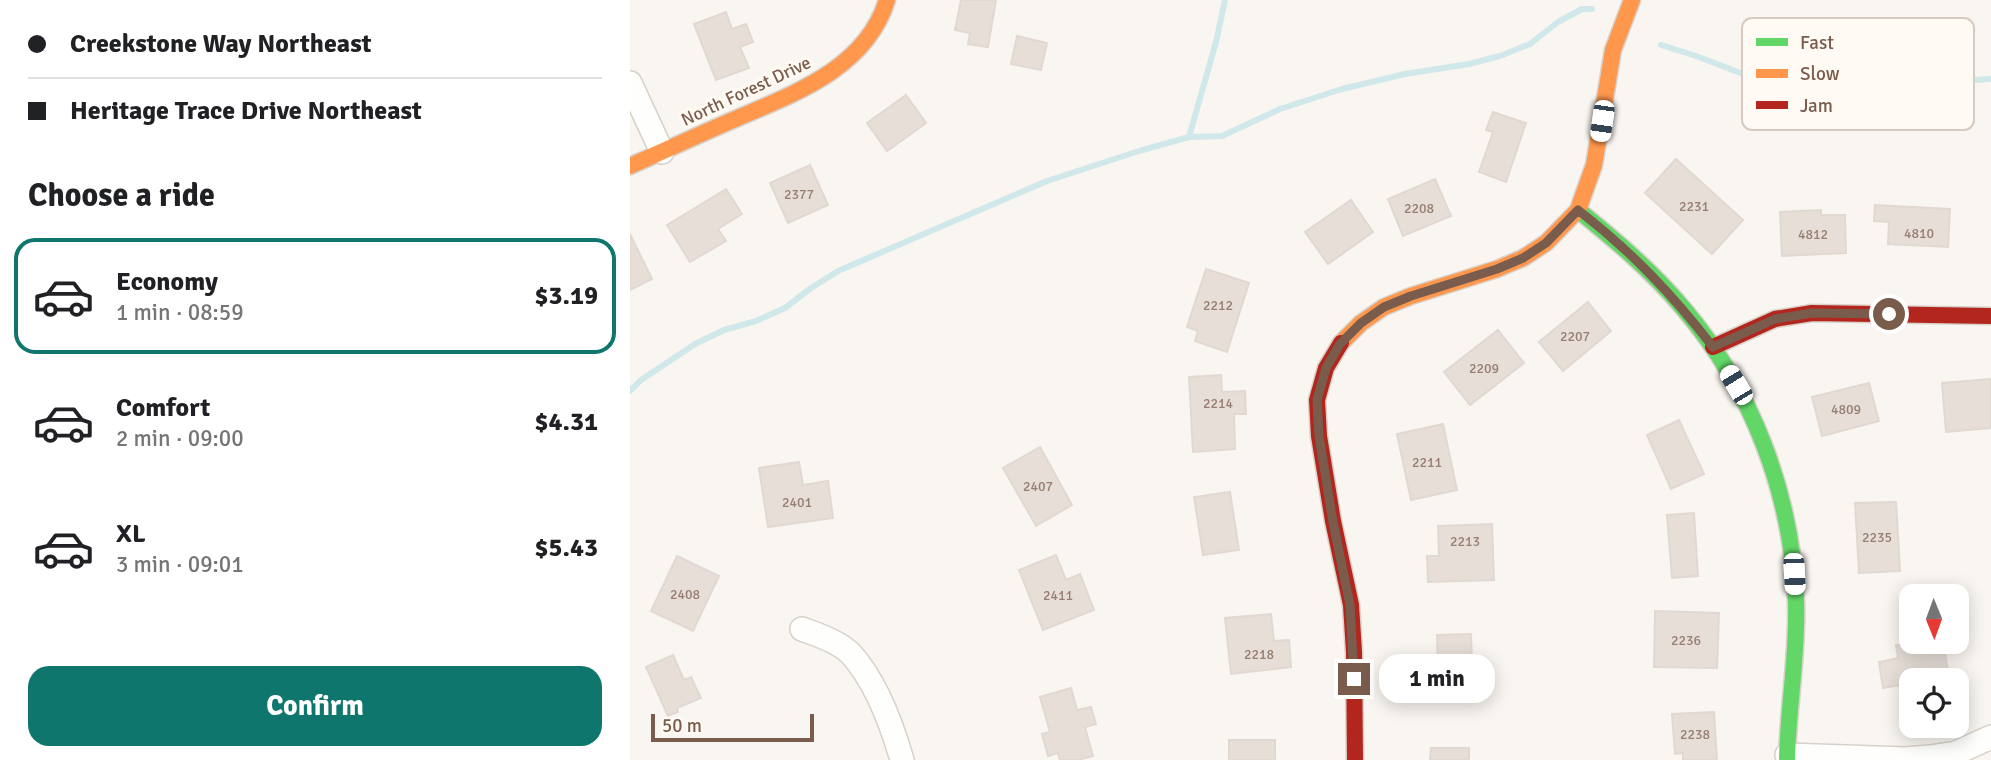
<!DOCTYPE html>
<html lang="en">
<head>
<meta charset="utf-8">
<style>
	:root { --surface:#fff; --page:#f6f6f6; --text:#202124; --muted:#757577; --line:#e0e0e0; --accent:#0f766e }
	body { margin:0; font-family:Signika,sans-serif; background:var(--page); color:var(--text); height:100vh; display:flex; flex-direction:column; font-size:26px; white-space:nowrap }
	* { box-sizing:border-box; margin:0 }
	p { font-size:23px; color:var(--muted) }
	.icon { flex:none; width:38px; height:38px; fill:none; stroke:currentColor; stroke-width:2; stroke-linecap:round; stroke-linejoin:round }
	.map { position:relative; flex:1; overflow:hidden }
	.side { display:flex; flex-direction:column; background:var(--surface); width:630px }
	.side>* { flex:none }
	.hud { display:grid; align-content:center; height:154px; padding:0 28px; background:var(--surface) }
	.needle { width:46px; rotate:179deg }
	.tools { position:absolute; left:1269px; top:584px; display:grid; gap:14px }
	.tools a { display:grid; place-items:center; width:70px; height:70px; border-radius:14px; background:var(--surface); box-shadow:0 4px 18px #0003; font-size:35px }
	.scale { position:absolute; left:21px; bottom:18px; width:163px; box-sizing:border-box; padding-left:7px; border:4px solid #7a5c4d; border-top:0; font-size:19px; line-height:24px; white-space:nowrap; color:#7a5c4d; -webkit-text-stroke:5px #fffaf3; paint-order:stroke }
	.end { position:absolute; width:32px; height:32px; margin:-16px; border:9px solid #7a5c4d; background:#fff; box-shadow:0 0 0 4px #fff }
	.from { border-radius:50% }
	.bubble { position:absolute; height:49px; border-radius:21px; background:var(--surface); box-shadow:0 4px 18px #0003; font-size:23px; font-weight:700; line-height:49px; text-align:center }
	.car { position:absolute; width:21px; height:42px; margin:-21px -10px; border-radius:9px; box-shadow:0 0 5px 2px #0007; background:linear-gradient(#fff 24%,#345 0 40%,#fff 0 76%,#345 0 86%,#fff 0) }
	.hud b { display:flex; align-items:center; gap:24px; height:66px; font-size:26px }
	.hud b+b { border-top:2px solid var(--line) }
	.hud i { width:18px; height:18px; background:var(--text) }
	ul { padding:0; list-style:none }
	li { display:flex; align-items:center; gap:21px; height:116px; margin:0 14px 10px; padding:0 14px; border:4px solid transparent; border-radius:21px }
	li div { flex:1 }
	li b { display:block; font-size:26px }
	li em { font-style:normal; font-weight:700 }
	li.active { border-color:var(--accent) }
	li>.icon { width:63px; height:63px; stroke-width:1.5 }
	h2 { padding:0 28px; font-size:32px; line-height:84px }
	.button { display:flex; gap:14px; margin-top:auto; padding:14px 28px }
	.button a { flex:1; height:80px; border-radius:21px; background:var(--accent); color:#fff; font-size:28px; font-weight:700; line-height:80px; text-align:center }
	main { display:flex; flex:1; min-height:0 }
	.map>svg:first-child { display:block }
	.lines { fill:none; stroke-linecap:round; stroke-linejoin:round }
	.stream { stroke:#d0e8ea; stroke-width:6 }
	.building { fill:#e6ded7; stroke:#e2d8d2; stroke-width:2 }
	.street-casing { stroke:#d7d1cb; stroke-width:26 }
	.fast-casing { stroke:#d9d2cb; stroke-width:19 }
	.slow-casing { stroke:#d9d2cb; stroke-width:19 }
	.jam-casing { stroke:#d9d2cb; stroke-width:19 }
	.street { stroke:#fefefd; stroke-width:23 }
	.fast { stroke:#63d668; stroke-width:16 }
	.slow { stroke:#ff974d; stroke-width:16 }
	.jam { stroke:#b3261e; stroke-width:16 }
	.route { stroke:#7a5c4d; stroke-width:9 }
	.labels { text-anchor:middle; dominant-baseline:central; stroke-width:6; stroke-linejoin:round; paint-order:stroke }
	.number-label { font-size:14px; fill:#977e72 }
	.street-label { font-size:18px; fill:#7a5c4d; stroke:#fffaf3 }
	.key { fill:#fffaf3; stroke:#d7cbc1; stroke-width:2 }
	.key-label { font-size:19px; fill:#7a5c4d }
</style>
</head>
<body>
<main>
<section class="side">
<div class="hud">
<b><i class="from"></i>Creekstone Way Northeast</b>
<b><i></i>Heritage Trace Drive Northeast</b>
</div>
<h2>Choose a ride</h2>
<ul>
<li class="active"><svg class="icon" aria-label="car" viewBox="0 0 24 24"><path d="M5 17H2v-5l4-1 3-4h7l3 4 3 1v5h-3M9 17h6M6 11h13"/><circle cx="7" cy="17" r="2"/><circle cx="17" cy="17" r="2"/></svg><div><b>Economy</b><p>1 min · 08:59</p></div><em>$3.19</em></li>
<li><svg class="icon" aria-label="car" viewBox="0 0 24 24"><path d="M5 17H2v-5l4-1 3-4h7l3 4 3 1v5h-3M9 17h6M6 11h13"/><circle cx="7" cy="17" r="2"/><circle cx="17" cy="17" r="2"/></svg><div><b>Comfort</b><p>2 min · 09:00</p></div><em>$4.31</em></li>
<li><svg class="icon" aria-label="car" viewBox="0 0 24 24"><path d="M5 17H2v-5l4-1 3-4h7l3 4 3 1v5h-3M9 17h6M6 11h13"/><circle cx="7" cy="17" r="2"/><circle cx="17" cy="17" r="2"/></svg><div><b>XL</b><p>3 min · 09:01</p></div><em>$5.43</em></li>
</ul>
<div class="button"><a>Confirm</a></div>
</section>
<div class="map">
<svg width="1361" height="760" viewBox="0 0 1361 760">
	<rect width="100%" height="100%" fill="#f9f5f0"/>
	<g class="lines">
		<path class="stream" d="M1031,45L1066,56L1121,77L1160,78L1206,73L1304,70L1346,80L1361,79
			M559,137L586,42L595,0
			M0,391L11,380L65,344L94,330L126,321L155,308L181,288L208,271L417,181L509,151L559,137L592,136L650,109L712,89L775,74L839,64L870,56L900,44L928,22L952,9H962"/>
	</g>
	<path class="building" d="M331,0H366L358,47L338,44L340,33L325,30Z
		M96,12L102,29L116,24L123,42L110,47L119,68L86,80L64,24Z
		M387,36L417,43L411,70L381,64Z
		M276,95L296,123L257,151L237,123Z
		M863,112L896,123L876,182L849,172L863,132L856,130Z
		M1046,159L1113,220L1082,254L1015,193Z
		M180,165L198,205L158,223L140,183Z
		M805,179L821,216L773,236L758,199Z
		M96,189L112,214L88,229L96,241L60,262L37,225Z
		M721,200L743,232L698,264L675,232Z
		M1245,205L1320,209L1318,247L1258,244L1259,222L1244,221Z
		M1191,210V215H1215L1216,253L1152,256L1150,212Z
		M0,234L22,279L0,290Z
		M576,269L619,283L597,352L565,341L568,331L557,327Z
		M958,302L981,331L933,371L909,342Z
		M868,330L894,363L840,405L814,372Z
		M591,375L592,392L615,391L616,414H604L605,449L563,452L559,377Z
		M1361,379V428L1316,432L1312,383Z
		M1239,383L1249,421L1192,436L1182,397Z
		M1049,420L1074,474L1041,489L1017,435Z
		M813,424L827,490L781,500L767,434Z
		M410,447L442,505L406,526L373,468Z
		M169,462L173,485L198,481L203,518L138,527L129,468Z
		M600,492L609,550L573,555L564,497Z
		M1266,502L1270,571L1229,573L1225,503Z
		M1064,513L1068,576L1042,578L1037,515Z
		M862,524L864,580L798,582L797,556H809L808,526Z
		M426,555L436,580L450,574L464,610L413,630L389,570Z
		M47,556L89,576L63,631L21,611Z
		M1025,611L1089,613L1087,668L1024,667Z
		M641,614L644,641L659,640L661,667L601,674L595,618Z
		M841,634L843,692L809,693L807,635Z
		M1282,642H1313L1319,677L1296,681H1281V683L1253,688L1249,662L1268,658L1266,645Z
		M43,655L54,680L61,677L71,698L47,708L48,712L38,716L16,667Z
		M441,688L447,710L461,707L466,724L455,727L463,756L448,760H430L428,753L418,756L412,734L420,732L410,697Z
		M1084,712L1087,760H1053V753L1045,754L1042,714Z
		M599,740H645V760H599Z
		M801,748H839V760H800Z"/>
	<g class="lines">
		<defs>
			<path id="street" d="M0,83L32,152
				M172,629C188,635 207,641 220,653C245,680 262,725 272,760
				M1157,755L1275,759L1300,757L1326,753L1361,737"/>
			<path id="fast" d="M948,210C985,240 1022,271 1053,308C1122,389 1162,494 1166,601C1168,654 1158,707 1157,760"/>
			<path id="slow" d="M0,166C34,151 68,135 103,120C163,94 236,69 257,0
				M711,343L731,323L754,307L781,296L867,269L893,258L916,243L948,210L964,165L983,50L1002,0"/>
			<path id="jam" d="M711,343L696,368L687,400L689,436L703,521L721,605L724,652L725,760
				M1083,347L1145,319L1182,313L1361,316"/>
		</defs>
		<use href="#street" class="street-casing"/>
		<use href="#fast" class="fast-casing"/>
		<use href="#slow" class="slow-casing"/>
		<use href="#jam" class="jam-casing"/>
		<use href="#street" class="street"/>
		<use href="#fast" class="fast"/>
		<use href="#slow" class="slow"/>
		<use href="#jam" class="jam"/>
	</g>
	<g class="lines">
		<path class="route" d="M724,679L720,605L703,522L689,436L687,400L696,368L710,344L731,323L754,307L781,296L867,269L893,258L916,243L948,210C1001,251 1042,294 1083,347L1145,319L1182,313L1259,314"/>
	</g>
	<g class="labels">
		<g class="number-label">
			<text x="169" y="194">2377</text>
			<text x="1064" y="206">2231</text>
			<text x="789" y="208">2208</text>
			<text x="1289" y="233">4810</text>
			<text x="1183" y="234">4812</text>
			<text x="588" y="305">2212</text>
			<text x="945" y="336">2207</text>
			<text x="854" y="368">2209</text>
			<text x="588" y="403">2214</text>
			<text x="1216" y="409">4809</text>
			<text x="797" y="462">2211</text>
			<text x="408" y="486">2407</text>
			<text x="167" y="502">2401</text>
			<text x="1247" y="537">2235</text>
			<text x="835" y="541">2213</text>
			<text x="55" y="594">2408</text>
			<text x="428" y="595">2411</text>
			<text x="1056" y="640">2236</text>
			<text x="629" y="654">2218</text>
			<text x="1065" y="734">2238</text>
		</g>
		<g class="street-label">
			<text transform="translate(116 91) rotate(-25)">North Forest Drive</text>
		</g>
	</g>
	<rect x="1112" y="18" width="232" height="112" rx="10" class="key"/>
	<rect x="1126" y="38" width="32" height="8" fill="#63d668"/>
	<rect x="1126" y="69" width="32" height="9" fill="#ff974d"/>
	<rect x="1126" y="101" width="32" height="8" fill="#b3261e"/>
	<g class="key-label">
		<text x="1170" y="49">Fast</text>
		<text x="1170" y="80">Slow</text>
		<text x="1170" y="112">Jam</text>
	</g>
</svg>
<div class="tools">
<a><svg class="needle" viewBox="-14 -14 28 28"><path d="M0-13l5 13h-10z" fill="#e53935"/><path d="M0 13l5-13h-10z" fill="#757577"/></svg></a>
<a><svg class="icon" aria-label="locate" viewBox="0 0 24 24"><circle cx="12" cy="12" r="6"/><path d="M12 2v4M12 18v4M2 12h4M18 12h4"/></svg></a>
</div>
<div class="scale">50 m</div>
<i class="end from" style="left:1259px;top:314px"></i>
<i class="end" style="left:724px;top:679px"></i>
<div class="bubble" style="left:749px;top:654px;width:116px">1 min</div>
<i class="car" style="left:972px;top:121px;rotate:188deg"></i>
<i class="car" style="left:1106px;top:385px;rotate:329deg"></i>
<i class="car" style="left:1164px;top:574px;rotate:177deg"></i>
</div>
</main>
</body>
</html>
